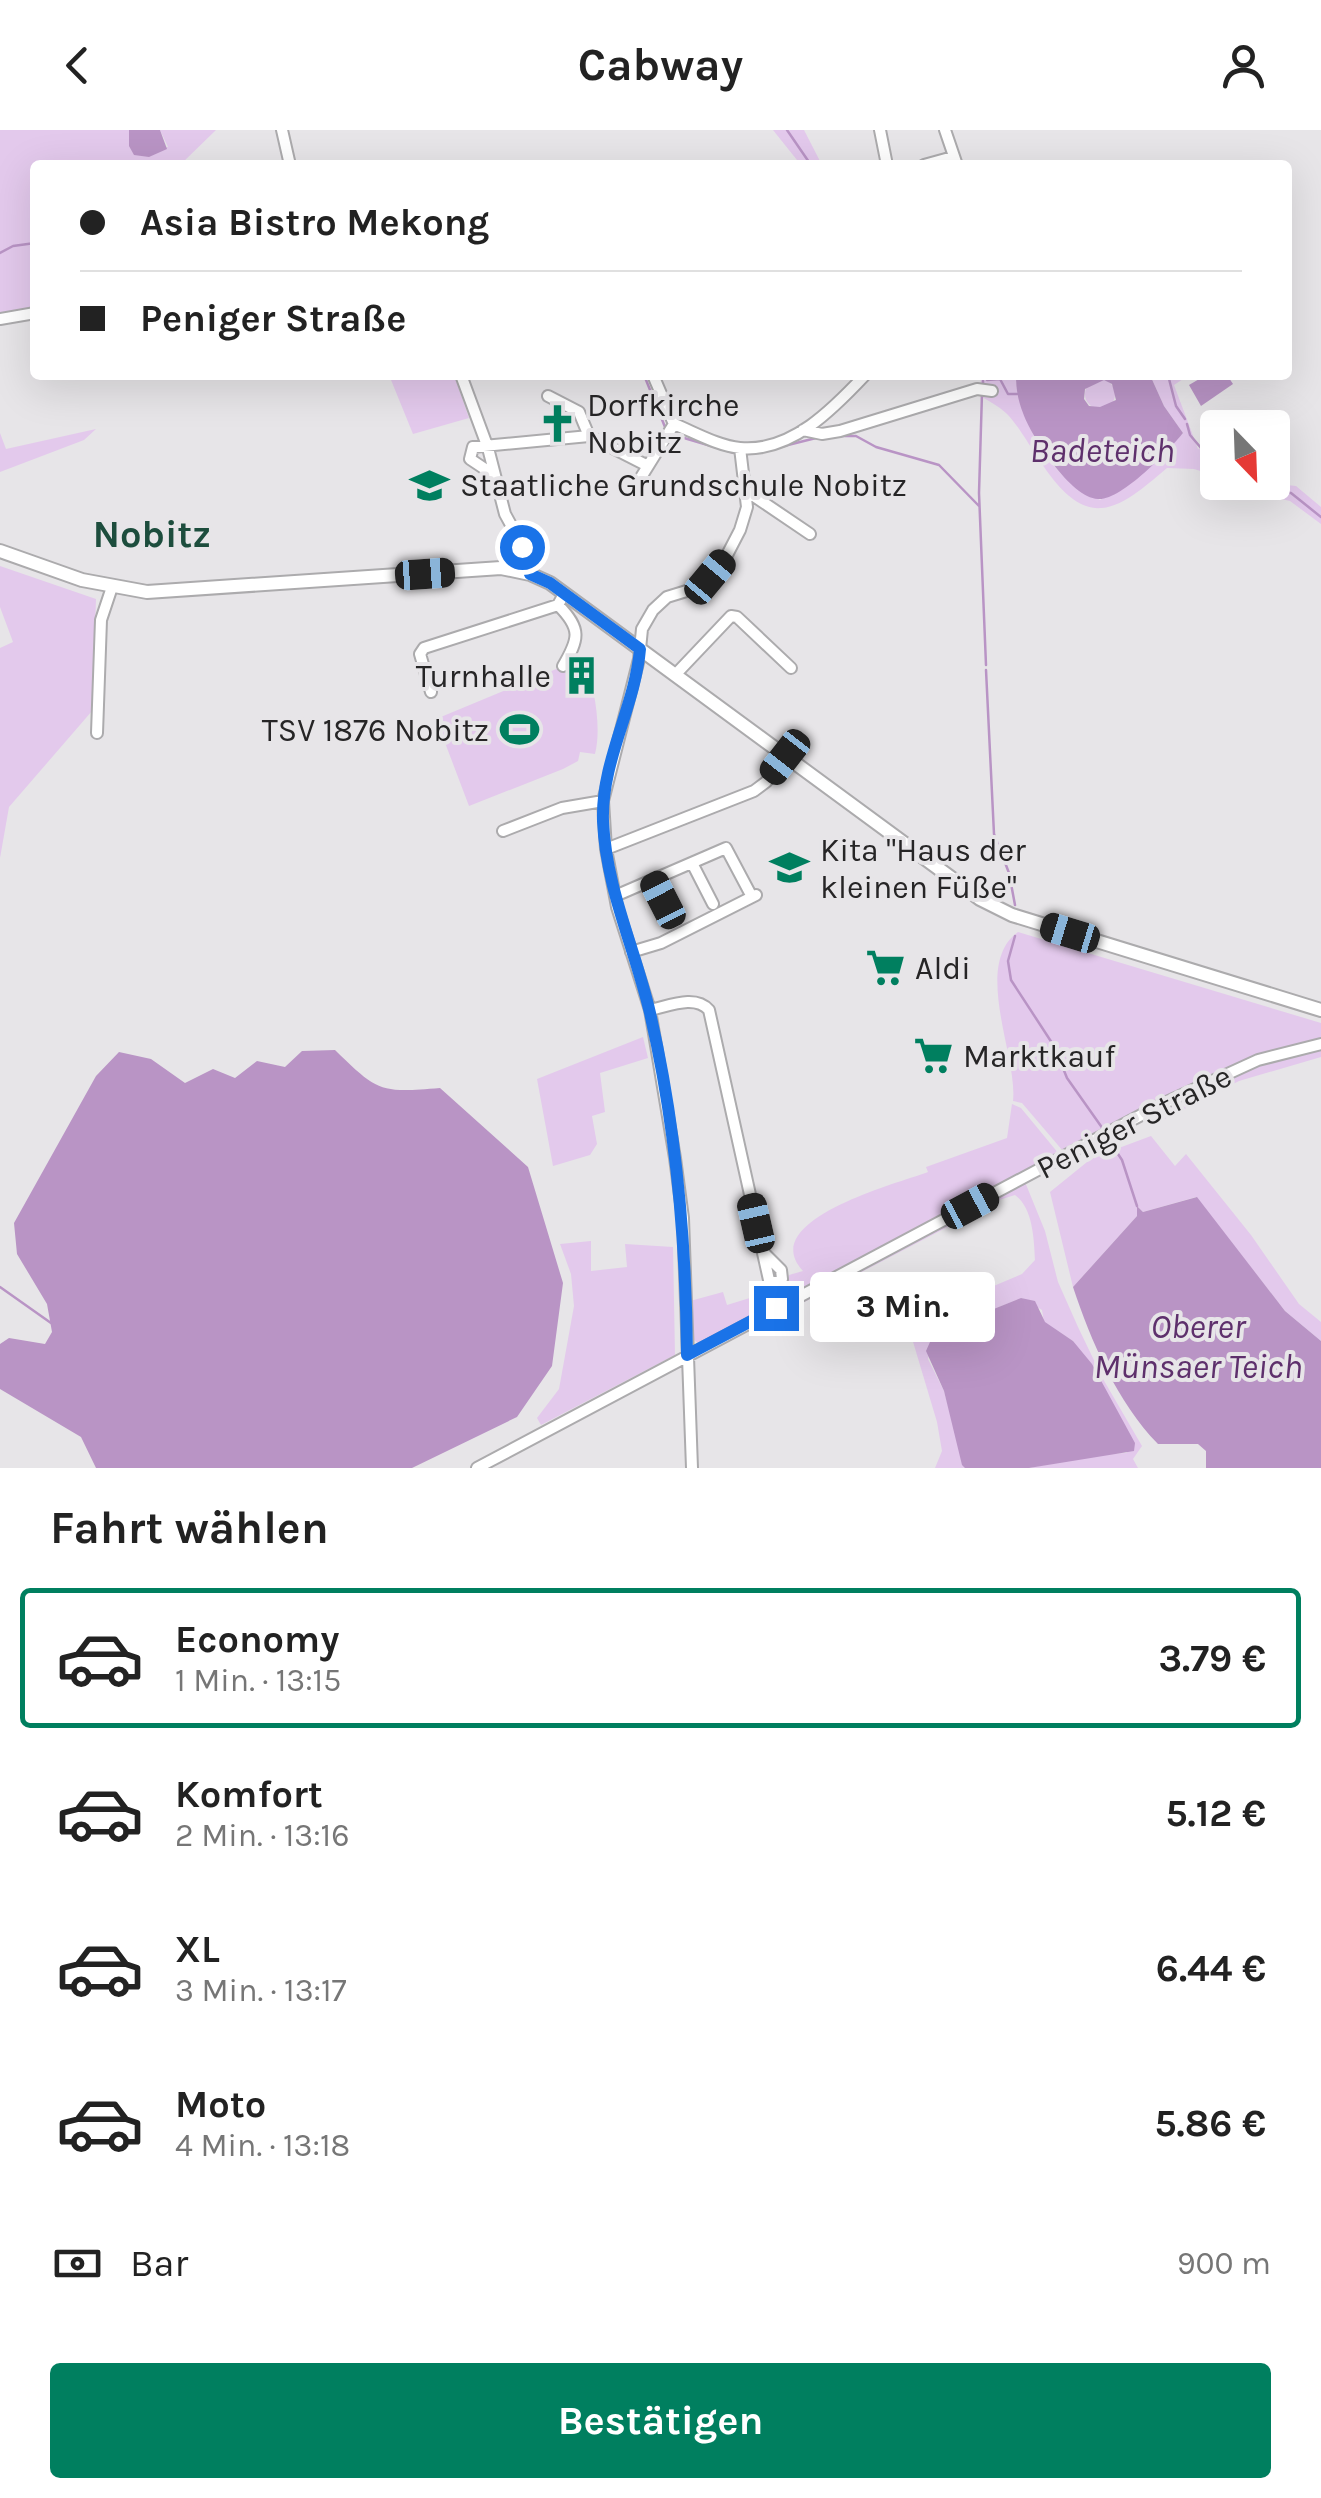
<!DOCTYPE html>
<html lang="de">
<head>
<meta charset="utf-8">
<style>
	:root { --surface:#fff; --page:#f6f6f6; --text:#222; --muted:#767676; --line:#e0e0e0; --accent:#007f5f }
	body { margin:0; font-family:Karla,sans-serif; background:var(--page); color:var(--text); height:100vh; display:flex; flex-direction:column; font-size:38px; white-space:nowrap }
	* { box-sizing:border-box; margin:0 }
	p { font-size:32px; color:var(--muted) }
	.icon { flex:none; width:55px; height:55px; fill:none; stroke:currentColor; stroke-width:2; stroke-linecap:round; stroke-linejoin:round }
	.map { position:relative; height:1338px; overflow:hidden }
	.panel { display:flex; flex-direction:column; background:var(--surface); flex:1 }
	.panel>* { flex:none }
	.guide { position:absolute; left:30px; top:30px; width:1262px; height:220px; border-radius:10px; box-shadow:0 10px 40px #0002; display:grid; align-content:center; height:220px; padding:0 50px; background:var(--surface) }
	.needle { width:65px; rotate:157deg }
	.tools { position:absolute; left:1200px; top:280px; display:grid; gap:20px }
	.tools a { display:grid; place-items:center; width:90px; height:90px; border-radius:10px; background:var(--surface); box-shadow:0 10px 40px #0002; font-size:50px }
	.end { position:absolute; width:45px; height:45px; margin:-22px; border:12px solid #1a73e8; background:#fff; box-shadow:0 0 0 5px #fff }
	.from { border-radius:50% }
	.bubble { position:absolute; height:70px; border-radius:10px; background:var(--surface); box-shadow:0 10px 40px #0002; font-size:32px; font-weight:700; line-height:70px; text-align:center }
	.car { position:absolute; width:30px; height:60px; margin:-30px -15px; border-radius:12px; box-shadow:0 0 8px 2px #0007; background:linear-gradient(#222 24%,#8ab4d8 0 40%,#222 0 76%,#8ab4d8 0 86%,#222 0) }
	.guide b { display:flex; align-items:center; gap:35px; height:95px; font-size:38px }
	.guide b+b { border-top:2px solid var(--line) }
	.guide i { width:25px; height:25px; background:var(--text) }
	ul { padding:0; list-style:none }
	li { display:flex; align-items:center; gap:30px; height:140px; margin:0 20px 15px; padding:0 30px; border:5px solid transparent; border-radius:10px }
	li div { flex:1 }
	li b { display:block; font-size:38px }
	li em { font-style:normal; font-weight:700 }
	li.current { border-color:var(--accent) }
	li>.icon { width:90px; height:90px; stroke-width:1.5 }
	h2 { padding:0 50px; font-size:45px; line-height:120px }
	.pay { display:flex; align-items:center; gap:25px; height:110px; padding:0 50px; font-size:38px }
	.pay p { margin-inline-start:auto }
	.cta { display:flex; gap:20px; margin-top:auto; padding:20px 50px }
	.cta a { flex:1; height:115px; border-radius:10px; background:var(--accent); color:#fff; font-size:40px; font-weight:700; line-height:115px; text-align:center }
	header { display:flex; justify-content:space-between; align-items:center; height:130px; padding:0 50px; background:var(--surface); font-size:45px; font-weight:700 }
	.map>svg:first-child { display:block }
	.green { fill:#e3c9ec }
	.water { fill:#b994c5; fill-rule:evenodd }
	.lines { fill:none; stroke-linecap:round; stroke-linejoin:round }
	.stream { stroke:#b994c5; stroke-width:2.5 }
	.minor-casing { stroke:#acabad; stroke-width:14 }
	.major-casing { stroke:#acabad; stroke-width:16 }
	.minor { stroke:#fff; stroke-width:10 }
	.major { stroke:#fff; stroke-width:12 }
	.route { stroke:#1a73e8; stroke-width:12 }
	.labels { text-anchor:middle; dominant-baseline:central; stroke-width:8; stroke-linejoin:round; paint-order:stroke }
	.poi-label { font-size:32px; fill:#262526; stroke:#e7e5e8; text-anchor:start }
	.street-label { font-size:32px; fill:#262526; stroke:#e7e5e8 }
	.water-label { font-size:35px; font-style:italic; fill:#5e306c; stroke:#e7e5e8 }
	.quarter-label { font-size:38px; font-weight:bold; fill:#1d4d3d; stroke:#e7e5e8 }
</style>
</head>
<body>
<header><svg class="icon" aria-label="back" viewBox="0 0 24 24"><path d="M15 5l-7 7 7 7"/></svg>Cabway<svg class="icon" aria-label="person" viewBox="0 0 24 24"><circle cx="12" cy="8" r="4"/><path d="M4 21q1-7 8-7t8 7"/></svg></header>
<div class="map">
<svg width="1321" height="1338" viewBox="0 0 1321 1338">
	<rect width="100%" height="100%" fill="#e7e5e8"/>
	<path class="green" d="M0,0H129V16L168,17L160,0H216L180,35H35V180L0,186Z
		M773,0H804L822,35H801Z
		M389,245H454L469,288L413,304Z
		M981,245H1016C1018,280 1039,326 1067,349C1076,357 1089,363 1100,370L1135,350L1183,303L1164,276L1150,245H1189L1174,255L1198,319L1204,317L1217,333V346L1194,339L1167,338C1150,352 1125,376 1102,378C1058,382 1031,307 1006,283C998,276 989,271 980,266Z
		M1085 264a15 15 0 1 1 30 0a15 15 0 1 1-30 0Z
		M96,299L84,310L0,342V303L6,319Z
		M1259,352L1296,356L1321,377V394L1290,371L1247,361L1232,353Z
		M0,436L96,469L92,581L9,677L0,728V518L13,512L0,477Z
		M583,528C594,553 602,597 595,624L580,622L578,631L563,639L469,676L436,589Z
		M1018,802L1321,893V927L1239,951L1159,992L1150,978L1063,1021L1022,973L1013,971C1018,927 972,835 1018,802Z
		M643,907L648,928L600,943L605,982L592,986L597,1014L590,1025L553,1036L537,949Z
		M1012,974L1021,978L1059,1024L699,1214L691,1207L690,1171L723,1162L727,1175L753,1167L752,1160L785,1155L789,1145L803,1141C755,1090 899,1053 928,1042L926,1037L1007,1008Z
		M1151,1006L1175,1036L1186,1024L1251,1105L1299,1174L1321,1192V1211L1285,1181L1196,1067L1143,1082L1138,1077L1137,1086L1073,1157L1050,1062L1092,1028Z
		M1025,1052L1045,1101L1058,1152L1078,1197L1103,1249L1142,1316L1133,1329L1138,1338H1029L1103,1324L1127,1323L1073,1211L1044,1192L1042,1180L1022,1168L934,1203L928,1229L944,1261L965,1338H935L942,1321L937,1292L908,1195L913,1190L1022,1144L1035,1130C1034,1109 1033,1078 1015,1065L999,1070L692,1231Z
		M591,1111V1141L627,1137L625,1114L673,1117L675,1225L541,1295L537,1288L559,1259L574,1176L571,1144L560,1114Z"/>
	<path class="water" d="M129,0H160L167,19L149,27L134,25L129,16Z
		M1016,245H1150L1164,276L1183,303C1168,321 1121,371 1098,369C1071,368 1031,306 1023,283C1018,270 1016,259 1016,245ZM1104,250L1112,254L1116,270L1100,277L1089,276L1084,269L1085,259Z
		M1206,245H1227L1233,254L1201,276L1189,255Z
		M335,920C378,962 380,963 440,958L528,1037L563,1153L552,1236L517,1287L412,1338H96L81,1307L0,1259V1214L9,1208L45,1214L52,1202L47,1174L17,1124L14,1093L96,946L119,922L151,929L185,953L213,939L235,948L257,931L285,937L302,921Z
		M1197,1067L1285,1181L1321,1211V1338H1206V1321L1198,1314H1158C1117,1272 1091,1211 1073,1157L1137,1086V1076L1143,1082Z
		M1021,1168L1035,1171L1045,1192L1073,1211L1092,1234L1135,1313L1134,1321L1029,1338H965L962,1335L944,1261L926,1221L934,1203Z"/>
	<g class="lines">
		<path class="stream" d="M787,0L811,35
			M0,123L13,116L35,113
			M644,245L667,302
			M1168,245L1176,276L1185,289
			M987,250L1000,249L1008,264H1017
			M983,254V251
			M982,263L979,363L986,535
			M1187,294L1190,305L1218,338
			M674,305L738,324
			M839,306H856L876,317L939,335L979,376
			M780,317L816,308
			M1244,352L1269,361L1291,363L1321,387
			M986,540L994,704L1009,743L1015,775
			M1015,806L1008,831L1011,850L1054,916L1067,948L1103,999
			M1108,1009L1122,1030L1137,1076
			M0,1157L51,1193"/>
		<defs>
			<path id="minor" d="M282,0L290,35
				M880,0L887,35
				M945,0L957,35
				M924,35L953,27
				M0,189L35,183
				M461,245L488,318L505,384L523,417L530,444
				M653,245L674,294C694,302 718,316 740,318C791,323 834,278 865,245
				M548,266L579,282L589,306
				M803,300L822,304L840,301L977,259L992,261
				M589,306L648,336
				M494,345L470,329L473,317L589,306
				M635,357L674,294
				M745,360L810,404
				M558,475C582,499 579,509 563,536
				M675,545L731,486L737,487L791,538
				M431,562L420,524L424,518L558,475L564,464
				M97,603L101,490L112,457
				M503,701L562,678L603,671
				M606,719L754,661L766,652L785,627
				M692,733L713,774
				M653,749L673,790
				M615,766L726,718L752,767
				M631,822L661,813L756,765
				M650,880C669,876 695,864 709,880L769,1150L776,1153L782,1149L781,1140L763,1122
				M477,1338L1162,974L1258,930L1321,914
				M692,1338L683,1088L675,1028L650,880L617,777L606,719L603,671L639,529L642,499L653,480L667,467L693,459L709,447L726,427L740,400L747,377L740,318"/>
			<path id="major" d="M0,421L82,450L147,462L501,438L530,444L550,453L980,769L1012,785L1321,880"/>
		</defs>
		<use href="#minor" class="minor-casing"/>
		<use href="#major" class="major-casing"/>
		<use href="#minor" class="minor"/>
		<use href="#major" class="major"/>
	</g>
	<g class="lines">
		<path class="route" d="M522,417L530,444L550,453L640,519C635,577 601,631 603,691C606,759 635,818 650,883C676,995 686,1110 687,1225L776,1178"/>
	</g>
	<defs>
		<symbol id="church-bare" viewBox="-9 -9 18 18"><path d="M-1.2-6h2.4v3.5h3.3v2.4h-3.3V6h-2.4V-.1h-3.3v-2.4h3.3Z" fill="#007f5f" stroke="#e7e5e8" stroke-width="2.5" paint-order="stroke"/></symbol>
		<symbol id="school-bare" viewBox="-9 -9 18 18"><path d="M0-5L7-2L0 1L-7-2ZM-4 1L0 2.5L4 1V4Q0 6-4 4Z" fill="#007f5f" stroke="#e7e5e8" stroke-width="2.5" paint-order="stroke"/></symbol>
		<symbol id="building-bare" viewBox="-9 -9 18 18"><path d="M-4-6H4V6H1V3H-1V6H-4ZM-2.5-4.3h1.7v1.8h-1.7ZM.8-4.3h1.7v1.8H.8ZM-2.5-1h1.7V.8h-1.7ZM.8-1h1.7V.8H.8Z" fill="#007f5f" stroke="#e7e5e8" stroke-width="2.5" paint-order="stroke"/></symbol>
		<symbol id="stadium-bare" viewBox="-9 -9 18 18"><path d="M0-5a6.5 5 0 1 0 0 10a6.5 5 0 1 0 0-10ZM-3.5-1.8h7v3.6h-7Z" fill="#007f5f" stroke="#e7e5e8" stroke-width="2.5" paint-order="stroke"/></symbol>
		<symbol id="supermarket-bare" viewBox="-9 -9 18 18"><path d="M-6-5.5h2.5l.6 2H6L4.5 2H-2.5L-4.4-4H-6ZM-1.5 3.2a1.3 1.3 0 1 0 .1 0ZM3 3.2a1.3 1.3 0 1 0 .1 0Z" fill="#007f5f" stroke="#e7e5e8" stroke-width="2.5" paint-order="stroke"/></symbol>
	</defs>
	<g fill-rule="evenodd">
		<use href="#church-bare" x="530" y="266" width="55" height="55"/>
		<use href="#school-bare" x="402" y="328" width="55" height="55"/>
		<use href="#building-bare" x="554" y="518" width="55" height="55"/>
		<use href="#stadium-bare" x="492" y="572" width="55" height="55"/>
		<use href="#school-bare" x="762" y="710" width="55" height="55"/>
		<use href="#supermarket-bare" x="858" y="810" width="55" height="55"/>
		<use href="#supermarket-bare" x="906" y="898" width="55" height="55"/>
	</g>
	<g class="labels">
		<g class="poi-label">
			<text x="587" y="275">Dorfkirche<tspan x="587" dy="37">Nobitz</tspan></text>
			<text x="460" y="355">Staatliche Grundschule Nobitz</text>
			<text x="551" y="546" text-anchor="end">Turnhalle</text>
			<text x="489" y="600" text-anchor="end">TSV 1876 Nobitz</text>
			<text x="820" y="720">Kita "Haus der<tspan x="820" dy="37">kleinen Füße"</tspan></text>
			<text x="915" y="838">Aldi</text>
			<text x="963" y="926">Marktkauf</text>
		</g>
		<g class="street-label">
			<text transform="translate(1134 992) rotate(-27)">Peniger Straße</text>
		</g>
		<g class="water-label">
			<text x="1102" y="320">Badeteich</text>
			<text x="1198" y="1196">Oberer<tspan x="1198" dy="40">Münsaer Teich</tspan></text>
		</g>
		<g class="quarter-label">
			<text x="152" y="404">Nobitz</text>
		</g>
	</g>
</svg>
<div class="tools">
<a><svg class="needle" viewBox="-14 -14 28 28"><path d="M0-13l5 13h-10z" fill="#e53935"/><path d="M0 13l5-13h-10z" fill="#767676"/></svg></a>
</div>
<i class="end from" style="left:522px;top:417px"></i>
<i class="end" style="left:776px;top:1178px"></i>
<div class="bubble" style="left:810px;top:1142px;width:185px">3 Min.</div>
<i class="car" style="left:425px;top:444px;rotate:86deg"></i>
<i class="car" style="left:710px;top:447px;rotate:40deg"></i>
<i class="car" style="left:785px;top:627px;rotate:218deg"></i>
<i class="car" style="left:663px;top:770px;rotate:333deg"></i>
<i class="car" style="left:1070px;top:803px;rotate:287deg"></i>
<i class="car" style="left:970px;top:1076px;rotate:62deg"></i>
<i class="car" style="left:756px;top:1093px;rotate:347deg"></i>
<div class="guide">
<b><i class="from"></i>Asia Bistro Mekong</b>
<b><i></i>Peniger Straße</b>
</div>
</div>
<section class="panel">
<h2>Fahrt wählen</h2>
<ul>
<li class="current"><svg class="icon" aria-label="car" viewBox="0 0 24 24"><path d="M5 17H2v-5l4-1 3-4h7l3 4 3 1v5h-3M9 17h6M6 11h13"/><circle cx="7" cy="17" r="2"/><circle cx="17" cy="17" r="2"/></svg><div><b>Economy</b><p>1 Min. · 13:15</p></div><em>3.79 €</em></li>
<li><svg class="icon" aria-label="car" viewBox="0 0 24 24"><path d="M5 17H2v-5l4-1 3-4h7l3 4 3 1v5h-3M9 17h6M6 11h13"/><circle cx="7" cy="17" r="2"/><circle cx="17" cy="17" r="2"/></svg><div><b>Komfort</b><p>2 Min. · 13:16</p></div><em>5.12 €</em></li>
<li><svg class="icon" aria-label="car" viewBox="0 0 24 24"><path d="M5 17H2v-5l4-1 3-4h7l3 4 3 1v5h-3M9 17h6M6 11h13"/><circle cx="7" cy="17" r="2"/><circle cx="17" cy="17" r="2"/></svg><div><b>XL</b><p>3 Min. · 13:17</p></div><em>6.44 €</em></li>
<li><svg class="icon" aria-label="car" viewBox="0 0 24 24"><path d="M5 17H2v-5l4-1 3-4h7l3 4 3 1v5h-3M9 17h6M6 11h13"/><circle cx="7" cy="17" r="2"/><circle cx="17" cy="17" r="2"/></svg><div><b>Moto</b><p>4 Min. · 13:18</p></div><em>5.86 €</em></li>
</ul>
<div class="pay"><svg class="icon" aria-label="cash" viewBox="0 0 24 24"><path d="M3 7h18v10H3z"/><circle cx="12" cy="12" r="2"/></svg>Bar<p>900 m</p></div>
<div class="cta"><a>Bestätigen</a></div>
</section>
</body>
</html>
